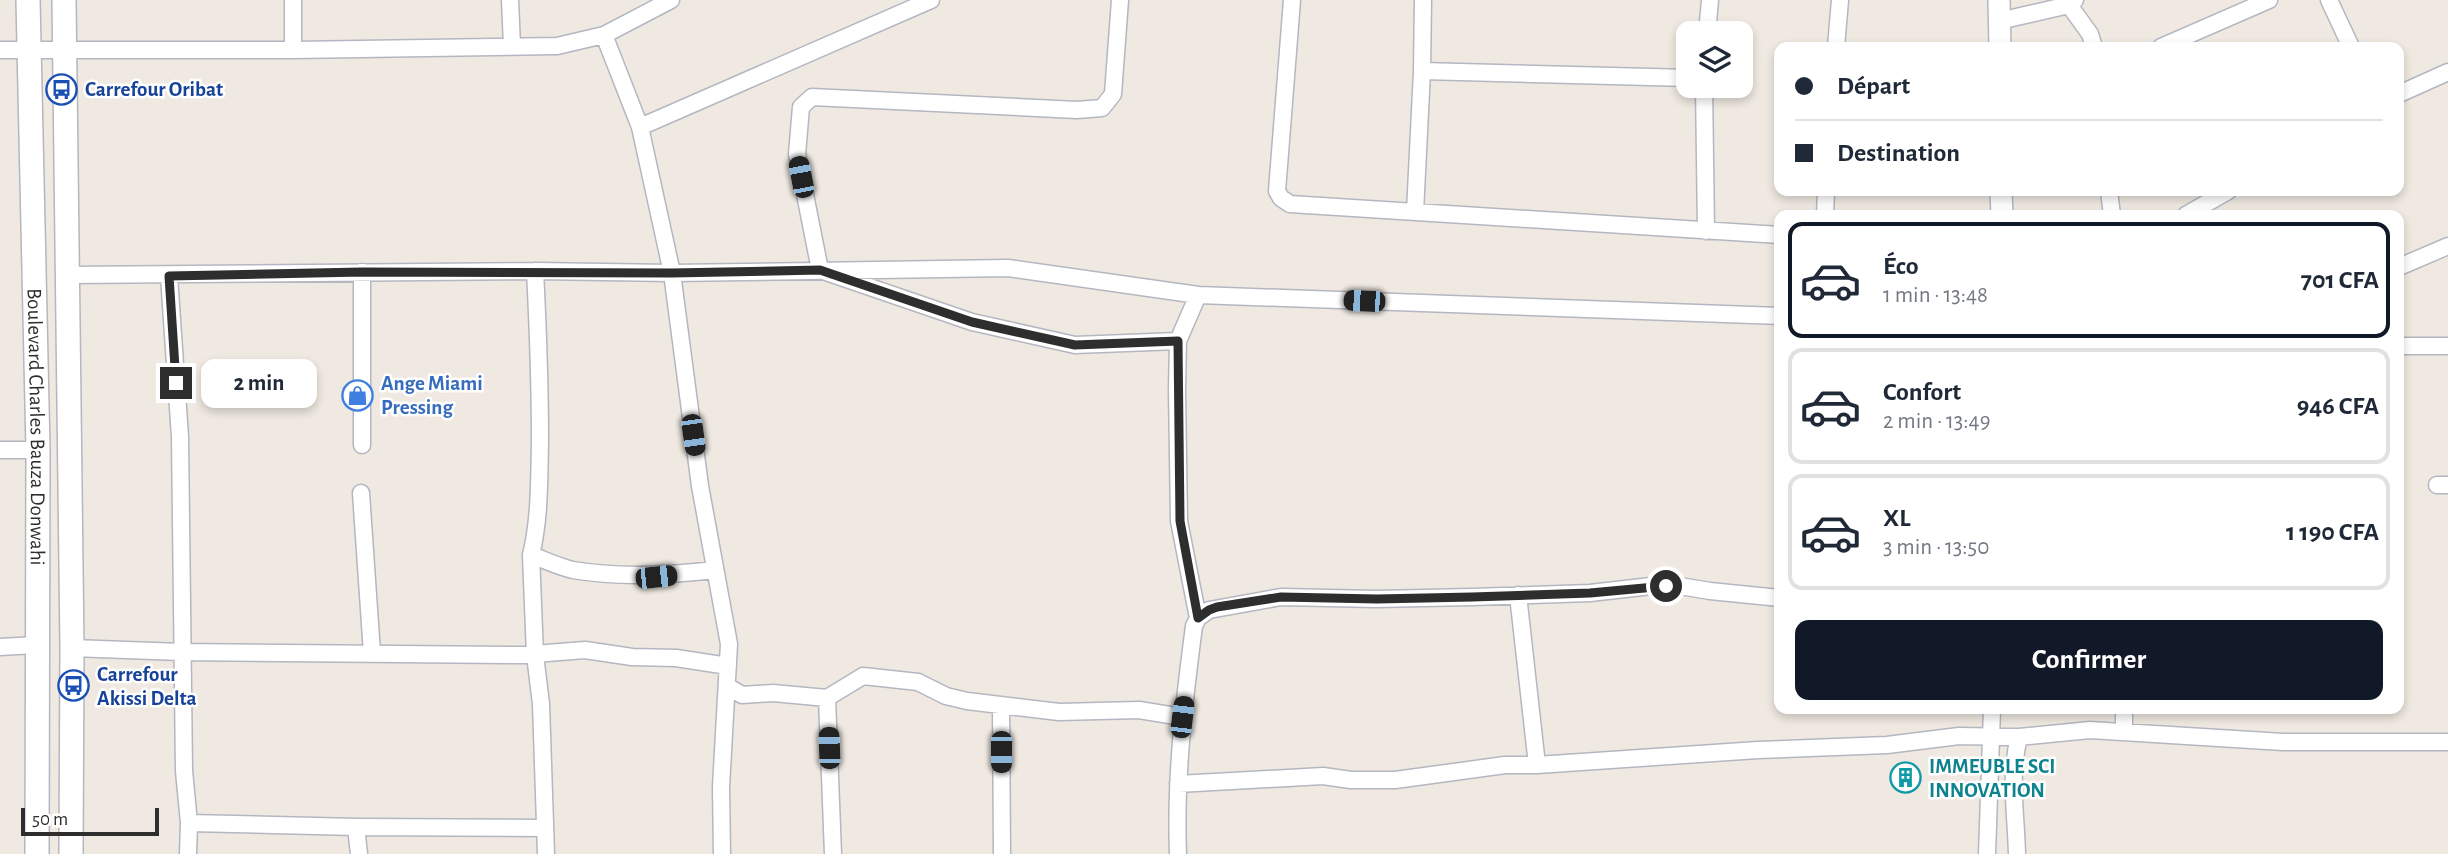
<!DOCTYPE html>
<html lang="fr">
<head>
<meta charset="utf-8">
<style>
	:root { --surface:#fff; --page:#f6f6f7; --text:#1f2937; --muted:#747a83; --line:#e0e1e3; --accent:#111827 }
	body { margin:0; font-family:"Alegreya Sans",sans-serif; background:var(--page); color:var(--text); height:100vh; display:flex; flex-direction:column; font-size:26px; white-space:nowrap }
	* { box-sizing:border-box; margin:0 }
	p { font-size:23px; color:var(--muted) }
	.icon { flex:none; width:38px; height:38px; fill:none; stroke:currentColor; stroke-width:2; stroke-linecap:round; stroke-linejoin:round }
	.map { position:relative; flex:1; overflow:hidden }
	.side { position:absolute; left:1774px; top:210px; width:630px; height:504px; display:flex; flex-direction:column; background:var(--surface); border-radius:14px; box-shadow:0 4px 10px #0003 }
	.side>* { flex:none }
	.banner { position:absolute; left:1774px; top:42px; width:630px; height:154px; border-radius:14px; box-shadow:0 4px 10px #0003; display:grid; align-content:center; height:154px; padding:0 21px; background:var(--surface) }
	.buttons { position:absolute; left:1676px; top:21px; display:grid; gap:14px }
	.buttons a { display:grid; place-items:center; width:77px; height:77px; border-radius:14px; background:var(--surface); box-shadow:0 4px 10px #0003; font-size:35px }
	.scale { position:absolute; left:21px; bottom:18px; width:138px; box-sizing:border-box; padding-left:7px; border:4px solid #2e2e2e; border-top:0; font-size:19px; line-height:24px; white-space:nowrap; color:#2e2e2e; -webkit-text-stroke:5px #fff; paint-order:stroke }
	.end { position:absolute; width:32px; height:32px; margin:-16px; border:9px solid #2e2e2e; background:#fff; box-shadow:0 0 0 4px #fff }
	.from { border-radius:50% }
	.bubble { position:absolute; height:49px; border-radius:14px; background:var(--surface); box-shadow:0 4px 10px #0003; font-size:23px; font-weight:700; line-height:49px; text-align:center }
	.car { position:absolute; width:21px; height:42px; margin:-21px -10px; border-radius:9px; box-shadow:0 0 5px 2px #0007; background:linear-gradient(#222 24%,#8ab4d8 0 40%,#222 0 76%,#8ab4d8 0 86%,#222 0) }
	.banner b { display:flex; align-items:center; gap:24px; height:66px; font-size:26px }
	.banner b+b { border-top:2px solid var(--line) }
	.banner i { width:18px; height:18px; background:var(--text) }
	ul { padding:12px 0 0; list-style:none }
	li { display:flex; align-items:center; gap:21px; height:116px; margin:0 14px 10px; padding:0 7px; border:4px solid var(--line); border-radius:14px }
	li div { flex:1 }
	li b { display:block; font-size:26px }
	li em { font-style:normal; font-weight:700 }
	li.active { border-color:var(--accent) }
	li>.icon { width:63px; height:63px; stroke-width:1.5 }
	.button { display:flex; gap:14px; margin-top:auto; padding:14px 21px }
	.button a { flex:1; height:80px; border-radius:14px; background:var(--accent); color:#fff; font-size:28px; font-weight:700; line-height:80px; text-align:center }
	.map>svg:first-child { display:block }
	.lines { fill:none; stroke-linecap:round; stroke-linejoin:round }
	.minor-casing { stroke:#b4b7c1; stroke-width:19 }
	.tertiary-casing { stroke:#b4b7c1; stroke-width:24 }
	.secondary-casing { stroke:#b4b7c1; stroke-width:26 }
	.minor { stroke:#fff; stroke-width:16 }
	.tertiary { stroke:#fff; stroke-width:21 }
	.secondary { stroke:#fff; stroke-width:23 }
	.route { stroke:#2e2e2e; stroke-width:9 }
	.labels { text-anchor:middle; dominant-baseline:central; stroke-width:5; stroke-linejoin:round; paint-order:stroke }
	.transit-label { font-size:21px; font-weight:bold; fill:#164399; stroke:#fff; text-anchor:start }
	.shop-label { font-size:21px; font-weight:bold; fill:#366cbe; stroke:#fff; text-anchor:start }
	.street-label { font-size:21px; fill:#2e2e2e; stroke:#fff }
	.culture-label { font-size:21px; font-weight:bold; fill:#0d838f; stroke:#fff; text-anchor:start }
</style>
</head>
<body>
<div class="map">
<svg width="2448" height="854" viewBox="0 0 2448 854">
	<rect width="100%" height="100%" fill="#efe9e1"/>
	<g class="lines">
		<defs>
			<path id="minor" d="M293,0V50
				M510,0L512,46
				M1120,0L1113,94L1102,108L1077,110L812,97L801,107L797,154L820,270L972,322L1075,345L1178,341
				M1292,0L1277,191L1281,198L1290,204L1780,235
				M2075,0L2069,5L2090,34L2094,47
				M2329,0L2351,47
				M1999,21L2069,5
				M1707,33L1710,0
				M604,35L640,127L672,273L700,486L729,644L721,787L722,854
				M1836,47L1840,0
				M2161,47L2269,0
				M0,50H293L557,46L604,35L671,0
				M1422,71L1689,78
				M1704,86L1706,231
				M2399,94L2448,72
				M640,127L931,0
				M2109,191L2112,215
				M1415,212L1422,71L1423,0
				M1825,215L1826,191
				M2186,215L2228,191
				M2399,267L2448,246
				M535,271C538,329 540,385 540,443C539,480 540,518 531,555C545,560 559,567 573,570C620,578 668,575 715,570
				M362,272V445
				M68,275L535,271L672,273L1008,268L1198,295L1780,316
				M169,276L180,437L184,771L189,823L188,854
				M1198,295L1178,341L1177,390L1179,521L1198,618
				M2399,346H2448
				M0,450H38
				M2437,485H2448
				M361,493L372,653
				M531,555L535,655L541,704L546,854
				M1518,595L1537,765
				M0,647L36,645
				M72,648L181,652L522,655L585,650L632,657L676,658L728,666
				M727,686L742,695L773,693L827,698L833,854
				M827,698L863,676L918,682L946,696L967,701L1059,712L1139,710L1182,717
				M1001,705L1002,854
				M2124,731V709
				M2019,737L2090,730L2283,742H2448
				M1178,784L1323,776L1351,780H1395L1505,765H1537L1758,750L1887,745L1959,736L2019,737C2009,776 2016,814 2017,854
				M189,823L356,827L545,828
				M356,827L359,854
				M1178,854C1175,778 1184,702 1194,626L1198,618L1209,610L1281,597L1376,599L1472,597L1590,593L1651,586H1680L1710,591L1780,598
				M1987,854L1992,709"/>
			<path id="tertiary" d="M1999,0L2000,47
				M2001,191L2002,215"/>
			<g id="secondary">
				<path id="s1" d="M28,0L38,450L37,854"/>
				<path d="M64,0L72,648L71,854"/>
			</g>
		</defs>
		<use href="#minor" class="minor-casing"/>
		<use href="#tertiary" class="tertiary-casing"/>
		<use href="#secondary" class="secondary-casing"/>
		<use href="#minor" class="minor"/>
		<use href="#tertiary" class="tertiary"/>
		<use href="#secondary" class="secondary"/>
	</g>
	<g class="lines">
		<path class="route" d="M176,383L169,276L362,272L672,273L820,270L972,322L1075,345L1178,341L1180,521L1198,618L1209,610L1217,607L1281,597L1377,599L1472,597L1590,593L1666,586"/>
	</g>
	<defs>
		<symbol id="bus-ring" viewBox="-11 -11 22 22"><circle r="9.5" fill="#fff" stroke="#1a4fb4" stroke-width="1.5"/><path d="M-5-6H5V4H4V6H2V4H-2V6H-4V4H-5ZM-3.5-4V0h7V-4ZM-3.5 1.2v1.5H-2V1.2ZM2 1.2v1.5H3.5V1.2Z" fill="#1a4fb4"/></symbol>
		<symbol id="shop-ring" viewBox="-11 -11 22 22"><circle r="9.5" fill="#fff" stroke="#3f7fe0" stroke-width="1.5"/><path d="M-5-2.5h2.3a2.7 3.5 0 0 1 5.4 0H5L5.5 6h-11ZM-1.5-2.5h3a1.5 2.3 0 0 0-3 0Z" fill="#3f7fe0"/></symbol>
		<symbol id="building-ring" viewBox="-11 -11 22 22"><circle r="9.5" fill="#fff" stroke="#0f9aa8" stroke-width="1.5"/><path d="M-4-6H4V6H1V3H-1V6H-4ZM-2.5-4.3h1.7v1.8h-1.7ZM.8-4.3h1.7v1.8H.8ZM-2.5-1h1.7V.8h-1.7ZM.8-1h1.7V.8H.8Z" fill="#0f9aa8"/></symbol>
	</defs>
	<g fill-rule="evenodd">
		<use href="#bus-ring" x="44" y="72" width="35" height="35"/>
		<use href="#shop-ring" x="340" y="378" width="35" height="35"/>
		<use href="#bus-ring" x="56" y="668" width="35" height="35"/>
		<use href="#building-ring" x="1888" y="760" width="35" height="35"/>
	</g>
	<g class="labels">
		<g class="transit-label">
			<text x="85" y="89">Carrefour Oribat</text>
			<text x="97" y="674">Carrefour<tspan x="97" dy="24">Akissi Delta</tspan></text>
		</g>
		<g class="shop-label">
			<text x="381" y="383">Ange Miami<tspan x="381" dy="24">Pressing</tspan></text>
		</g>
		<g class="street-label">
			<text stroke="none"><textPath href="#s1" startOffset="427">Boulevard Charles Bauza Donwahi</textPath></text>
		</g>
		<g class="culture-label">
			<text x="1929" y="766">IMMEUBLE SCI<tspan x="1929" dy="24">INNOVATION</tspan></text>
		</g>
	</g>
</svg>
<div class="buttons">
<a><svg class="icon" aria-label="layers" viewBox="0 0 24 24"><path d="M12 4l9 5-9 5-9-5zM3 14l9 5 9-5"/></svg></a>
</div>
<div class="scale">50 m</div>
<i class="end from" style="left:1666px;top:586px"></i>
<i class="end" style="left:176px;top:383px"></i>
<div class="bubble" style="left:201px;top:359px;width:116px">2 min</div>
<i class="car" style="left:801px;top:177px;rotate:349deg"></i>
<i class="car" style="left:1364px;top:301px;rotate:272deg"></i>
<i class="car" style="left:693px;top:435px;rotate:172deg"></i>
<i class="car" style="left:656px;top:577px;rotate:84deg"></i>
<i class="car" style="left:1182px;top:717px;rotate:7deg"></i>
<i class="car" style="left:829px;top:748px;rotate:358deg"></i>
<i class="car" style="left:1001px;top:752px;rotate:180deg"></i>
<div class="banner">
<b><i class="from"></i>Départ</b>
<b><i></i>Destination</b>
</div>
<section class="side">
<ul>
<li class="active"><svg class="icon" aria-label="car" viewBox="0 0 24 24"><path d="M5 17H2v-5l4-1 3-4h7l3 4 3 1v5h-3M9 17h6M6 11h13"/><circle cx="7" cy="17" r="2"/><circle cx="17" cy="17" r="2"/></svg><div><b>Éco</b><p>1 min · 13:48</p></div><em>701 CFA</em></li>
<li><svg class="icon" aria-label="car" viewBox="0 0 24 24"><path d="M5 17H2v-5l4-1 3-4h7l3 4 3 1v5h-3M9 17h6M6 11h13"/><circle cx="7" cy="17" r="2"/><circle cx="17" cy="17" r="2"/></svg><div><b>Confort</b><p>2 min · 13:49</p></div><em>946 CFA</em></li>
<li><svg class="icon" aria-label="car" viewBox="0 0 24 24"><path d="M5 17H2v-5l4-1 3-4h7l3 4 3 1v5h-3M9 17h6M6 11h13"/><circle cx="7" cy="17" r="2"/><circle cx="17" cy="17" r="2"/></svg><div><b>XL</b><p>3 min · 13:50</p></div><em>1 190 CFA</em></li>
</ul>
<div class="button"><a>Confirmer</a></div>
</section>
</div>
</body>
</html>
